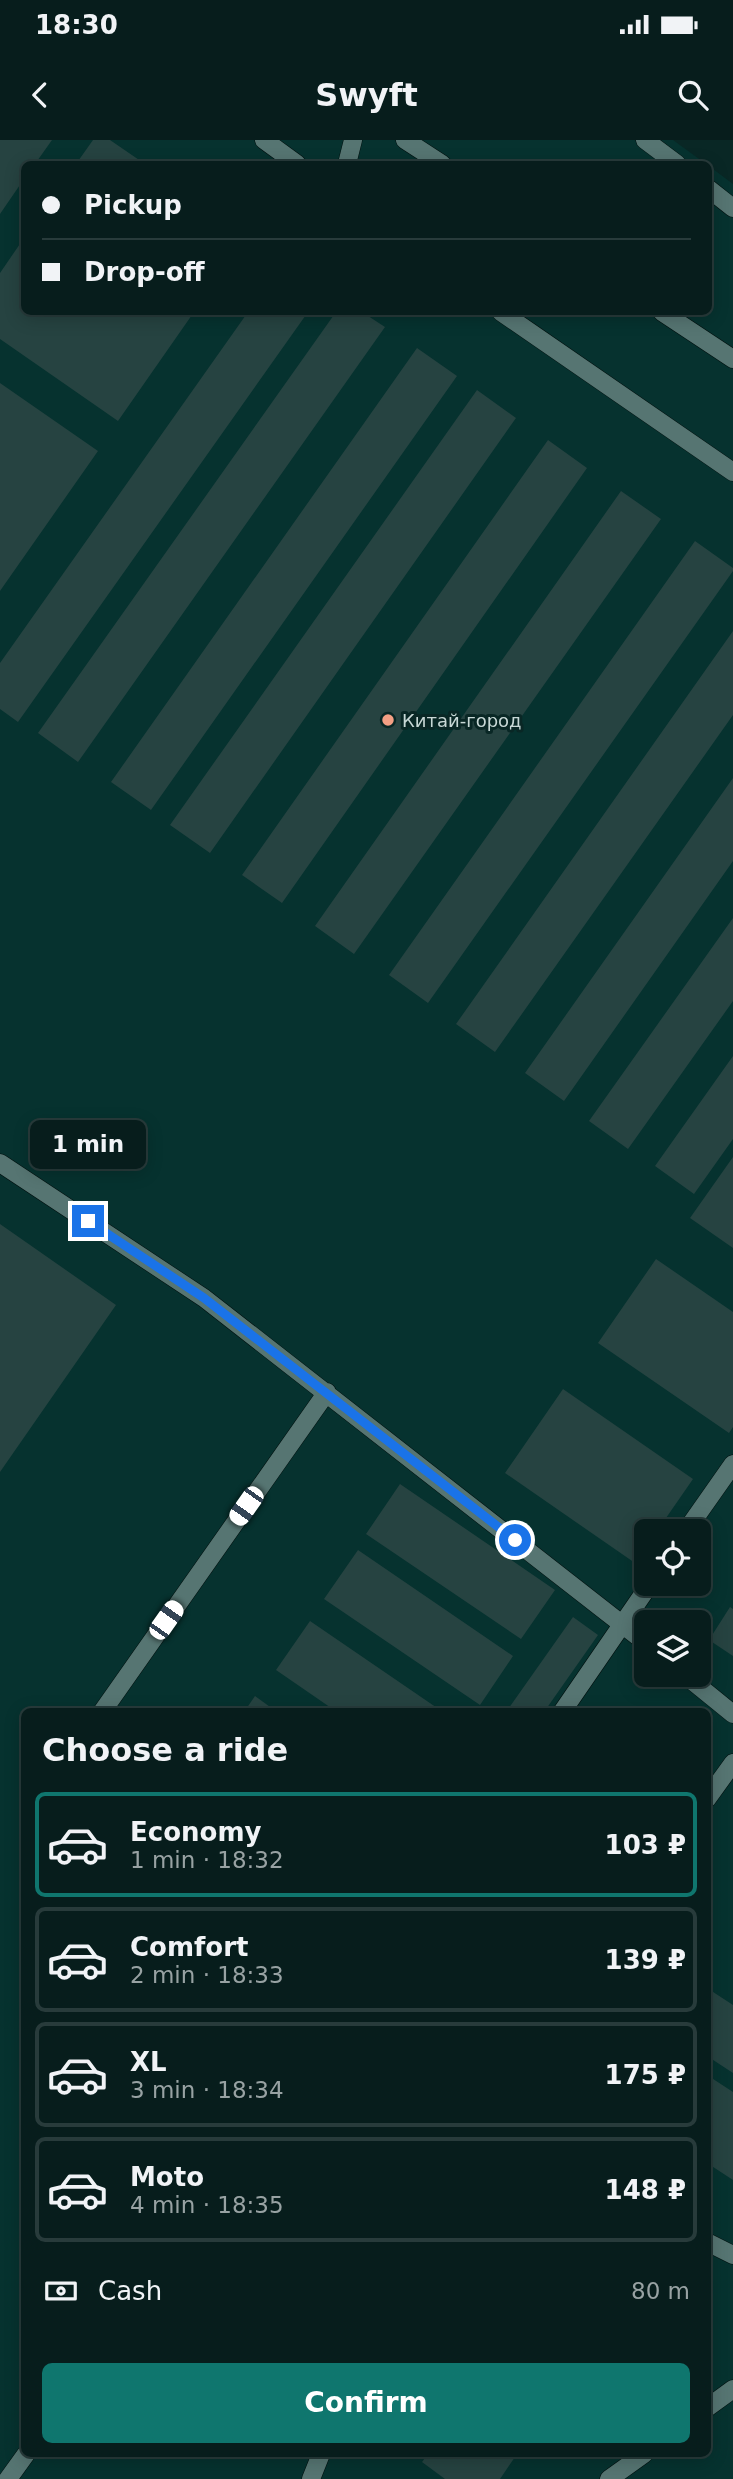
<!DOCTYPE html>
<html lang="en">
<head>
<meta charset="utf-8">
<style>
	:root { --surface:#071d1c; --page:#152a29; --text:#f1f3f6; --muted:#98a2a3; --line:#283b3b; --accent:#0f766e }
	body { margin:0; font-family:"DejaVu Sans",sans-serif; background:var(--page); color:var(--text); height:100vh; display:flex; flex-direction:column; font-size:26px; white-space:nowrap }
	* { box-sizing:border-box; margin:0 }
	p { font-size:23px; color:var(--muted) }
	.icon { flex:none; width:38px; height:38px; fill:none; stroke:currentColor; stroke-width:2; stroke-linecap:round; stroke-linejoin:round }
	.map { position:relative; flex:1; overflow:hidden }
	.details { position:absolute; left:21px; top:1568px; width:690px; height:749px; display:flex; flex-direction:column; background:var(--surface); border-radius:10px; box-shadow:0 4px 18px #0003,0 0 0 2px var(--line) }
	.details>* { flex:none }
	.hud { position:absolute; left:21px; top:21px; width:691px; height:154px; border-radius:10px; box-shadow:0 4px 18px #0003,0 0 0 2px var(--line); display:grid; align-content:center; height:154px; padding:0 21px; background:var(--surface) }
	.fabs { position:absolute; left:634px; top:1379px; display:grid; gap:14px }
	.fabs a { display:grid; place-items:center; width:77px; height:77px; border-radius:10px; background:var(--surface); box-shadow:0 4px 18px #0003,0 0 0 2px var(--line); font-size:35px }
	.end { position:absolute; width:32px; height:32px; margin:-16px; border:9px solid #1a73e8; background:#fff; box-shadow:0 0 0 4px #fff }
	.from { border-radius:50% }
	.bubble { position:absolute; height:49px; border-radius:10px; background:var(--surface); box-shadow:0 4px 18px #0003,0 0 0 2px var(--line); font-size:23px; font-weight:700; line-height:49px; text-align:center }
	.car { position:absolute; width:21px; height:42px; margin:-21px -10px; border-radius:9px; box-shadow:0 0 5px 2px #0007; background:linear-gradient(#fff 24%,#345 0 40%,#fff 0 76%,#345 0 86%,#fff 0) }
	.hud b { display:flex; align-items:center; gap:24px; height:66px; font-size:26px }
	.hud b+b { border-top:2px solid var(--line) }
	.hud i { width:18px; height:18px; background:var(--text) }
	ul { padding:0; list-style:none }
	li { display:flex; align-items:center; gap:21px; height:105px; margin:0 14px 10px; padding:0 7px; border:4px solid var(--line); border-radius:10px }
	li div { flex:1 }
	li b { display:block; font-size:26px }
	li em { font-style:normal; font-weight:700 }
	li.active { border-color:var(--accent) }
	li>.icon { width:63px; height:63px; stroke-width:1.5 }
	h2 { padding:0 21px; font-size:32px; line-height:84px }
	.pay { display:flex; align-items:center; gap:18px; height:77px; padding:0 21px; font-size:26px }
	.pay p { margin-inline-start:auto }
	.button { display:flex; gap:14px; margin-top:auto; padding:14px 21px }
	.button a { flex:1; height:80px; border-radius:10px; background:var(--accent); color:#fff; font-size:28px; font-weight:700; line-height:80px; text-align:center }
	.status { display:flex; justify-content:space-between; align-items:center; height:49px; padding:0 35px; background:var(--surface); direction:ltr }
	.status svg { height:19px; fill:currentColor }
	header { display:flex; justify-content:space-between; align-items:center; height:91px; padding:0 21px; background:var(--surface); font-size:32px; font-weight:700 }
	.map>svg:first-child { display:block }
	.built { fill:#06322f; fill-rule:evenodd }
	.building { fill:#264341 }
	.lines { fill:none; stroke-linecap:round; stroke-linejoin:round }
	.service-casing { stroke:#000f0e; stroke-width:19 }
	.service { stroke:#567572; stroke-width:18 }
	.route { stroke:#1a73e8; stroke-width:9 }
	.poi-dot { fill:#f39f84; stroke:#092725; stroke-width:2.5 }
	.labels { text-anchor:middle; dominant-baseline:central; stroke-width:6; stroke-linejoin:round; paint-order:stroke }
	.poi-label { font-size:18px; fill:#c8d8d6; stroke:#092725; text-anchor:start }
</style>
</head>
<body>
<div class="status"><b>18:30</b><svg viewBox="0 0 49 12"><path d="M0 12V9h3v3zM5 12V6h3v6zM10 12V3h3v9zM15 12V0h3v12zM26 1h20v11H26zM47 4h2v5h-2z"/></svg></div>
<header><svg class="icon" aria-label="back" viewBox="0 0 24 24"><path d="M15 5l-7 7 7 7"/></svg>Swyft<svg class="icon" aria-label="search" viewBox="0 0 24 24"><circle cx="10" cy="10" r="6"/><path d="M15 15l6 6"/></svg></header>
<div class="map">
<svg width="733" height="2339" viewBox="0 0 733 2339">
	<rect width="100%" height="100%" fill="#092725"/>
	<path class="built" d="M0,0H673L706,24H24V172H709V26L733,44V2339H0ZM646,1391H698V1444H646ZM646,1482H698V1535H646ZM24,1572H707V2314H24Z"/>
	<path class="building" d="M0,0H52L35,24H24V39L0,74Z
		M93,0H110L145,24H76Z
		M24,98V172H194L118,281L0,199V133Z
		M248,172H308L18,582L0,569V523Z
		M336,172H362L385,187L78,622L38,593Z
		M417,208L457,236L151,670L111,642Z
		M0,243L98,311L0,451Z
		M477,250L516,278L210,713L170,685Z
		M548,300L587,328L282,763L242,735Z
		M621,351L661,379L354,814L315,786Z
		M695,401L733,428V431L428,863L389,835Z
		M733,491V575L495,912L456,884Z
		M733,638V721L564,961L525,933Z
		M733,778V861L628,1009L589,981Z
		M733,916V999L694,1054L655,1026Z
		M733,1017V1108L690,1078Z
		M0,1084L116,1165L0,1332Z
		M656,1119L733,1172V1287L729,1293L598,1203Z
		M563,1249L693,1339L657,1391H646V1408L635,1423L505,1333Z
		M400,1344L555,1450L521,1499L366,1394Z
		M358,1410L513,1516L480,1565L324,1459Z
		M730,1467L733,1469V1516L709,1500Z
		M573,1477L598,1495L544,1572H506Z
		M310,1481L443,1572H337L276,1530Z
		M255,1556L277,1572H244Z
		M707,1848L733,1865V1933L707,1916Z
		M707,1935L733,1952V2040L707,2023Z
		M428,2314H517L500,2339H445L422,2322Z"/>
	<g class="lines">
		<defs>
			<path id="service" d="M264,0L297,24
				M405,0L442,24
				M645,0L677,24
				M347,24L353,0
				M709,49L733,68
				M501,172L733,332
				M662,172L733,219
				M0,1023L204,1158L646,1503
				M686,1391L733,1324
				M685,1535L733,1574
				M102,1572L327,1252
				M562,1572L650,1444
				M707,1659L733,1623
				M707,2102L733,2115
				M707,2268L733,2249
				M8,2339L26,2314
				M311,2339L321,2314
				M609,2339L644,2314"/>
		</defs>
		<use href="#service" class="service-casing"/>
		<use href="#service" class="service"/>
	</g>
	<g class="lines">
		<path class="route" d="M88,1081L204,1158L515,1400"/>
	</g>
	<circle class="poi-dot" cx="388" cy="580" r="7"/>
	<g class="labels">
		<g class="poi-label">
			<text x="402" y="580">Китай-город</text>
		</g>
	</g>
</svg>
<div class="fabs">
<a><svg class="icon" aria-label="locate" viewBox="0 0 24 24"><circle cx="12" cy="12" r="6"/><path d="M12 2v4M12 18v4M2 12h4M18 12h4"/></svg></a>
<a><svg class="icon" aria-label="layers" viewBox="0 0 24 24"><path d="M12 4l9 5-9 5-9-5zM3 14l9 5 9-5"/></svg></a>
</div>
<i class="end from" style="left:515px;top:1400px"></i>
<i class="end" style="left:88px;top:1081px"></i>
<div class="bubble" style="left:30px;top:980px;width:116px">1 min</div>
<i class="car" style="left:246px;top:1366px;rotate:215deg"></i>
<i class="car" style="left:166px;top:1480px;rotate:35deg"></i>
<div class="hud">
<b><i class="from"></i>Pickup</b>
<b><i></i>Drop-off</b>
</div>
<section class="details">
<h2>Choose a ride</h2>
<ul>
<li class="active"><svg class="icon" aria-label="car" viewBox="0 0 24 24"><path d="M5 17H2v-5l4-1 3-4h7l3 4 3 1v5h-3M9 17h6M6 11h13"/><circle cx="7" cy="17" r="2"/><circle cx="17" cy="17" r="2"/></svg><div><b>Economy</b><p>1 min · 18:32</p></div><em>103 ₽</em></li>
<li><svg class="icon" aria-label="car" viewBox="0 0 24 24"><path d="M5 17H2v-5l4-1 3-4h7l3 4 3 1v5h-3M9 17h6M6 11h13"/><circle cx="7" cy="17" r="2"/><circle cx="17" cy="17" r="2"/></svg><div><b>Comfort</b><p>2 min · 18:33</p></div><em>139 ₽</em></li>
<li><svg class="icon" aria-label="car" viewBox="0 0 24 24"><path d="M5 17H2v-5l4-1 3-4h7l3 4 3 1v5h-3M9 17h6M6 11h13"/><circle cx="7" cy="17" r="2"/><circle cx="17" cy="17" r="2"/></svg><div><b>XL</b><p>3 min · 18:34</p></div><em>175 ₽</em></li>
<li><svg class="icon" aria-label="car" viewBox="0 0 24 24"><path d="M5 17H2v-5l4-1 3-4h7l3 4 3 1v5h-3M9 17h6M6 11h13"/><circle cx="7" cy="17" r="2"/><circle cx="17" cy="17" r="2"/></svg><div><b>Moto</b><p>4 min · 18:35</p></div><em>148 ₽</em></li>
</ul>
<div class="pay"><svg class="icon" aria-label="cash" viewBox="0 0 24 24"><path d="M3 7h18v10H3z"/><circle cx="12" cy="12" r="2"/></svg>Cash<p>80 m</p></div>
<div class="button"><a>Confirm</a></div>
</section>
</div>
</body>
</html>
